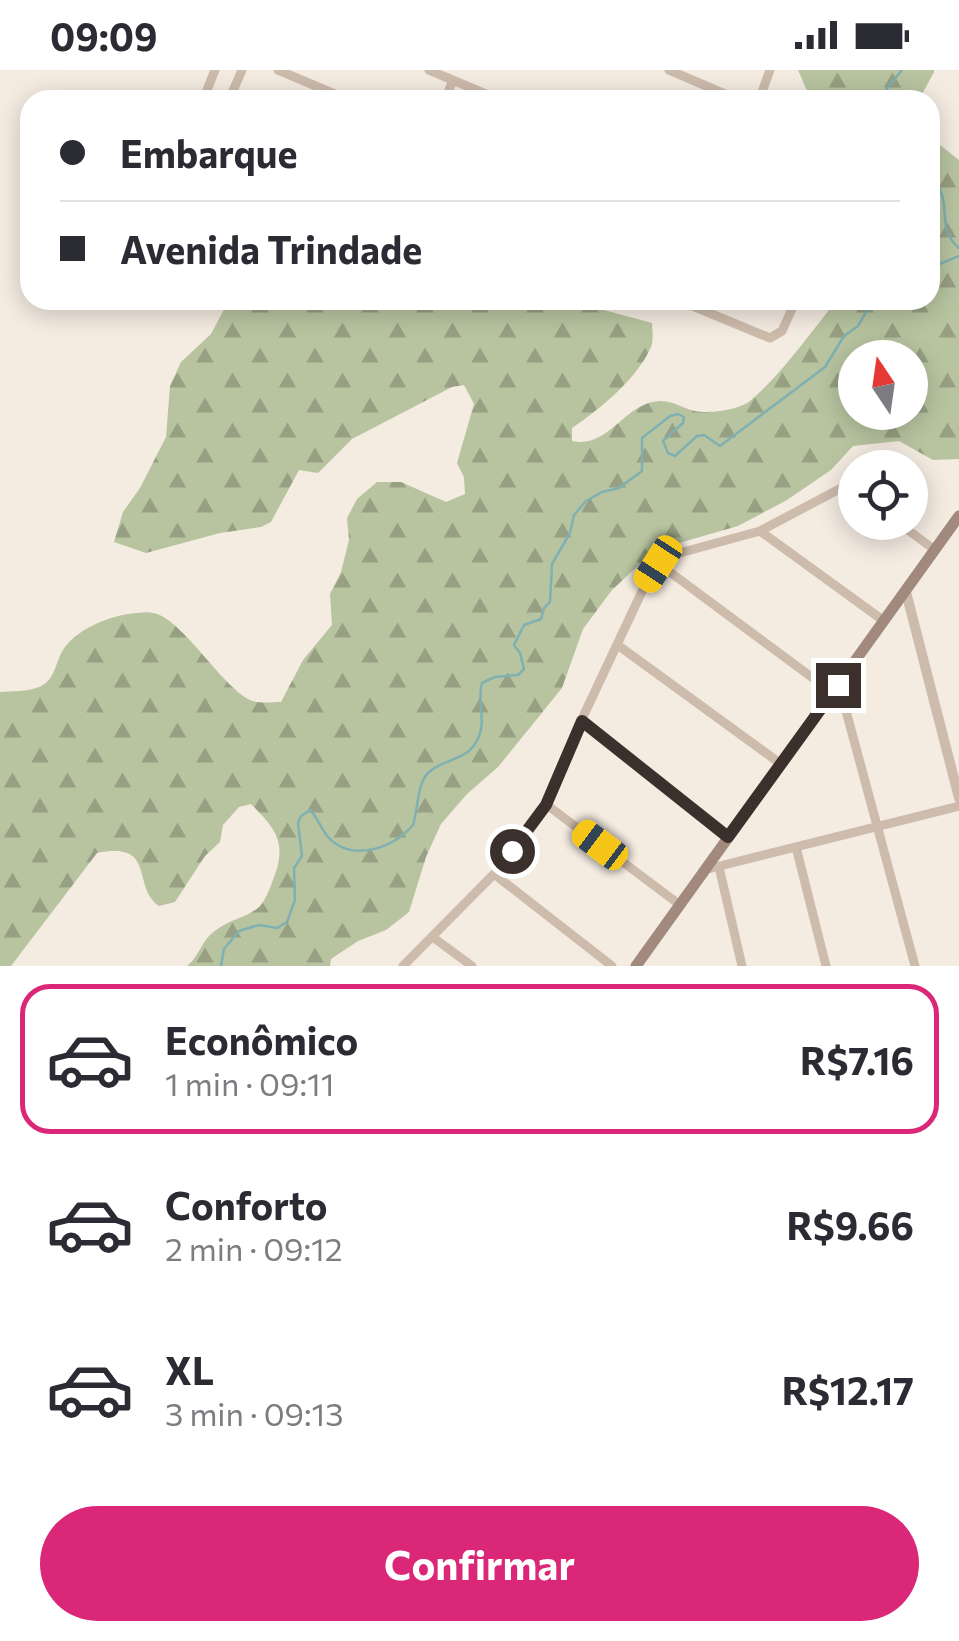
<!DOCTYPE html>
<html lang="pt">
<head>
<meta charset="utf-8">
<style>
	:root { --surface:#fff; --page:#f7f7f7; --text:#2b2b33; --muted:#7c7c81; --line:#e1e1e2; --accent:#db2777 }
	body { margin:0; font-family:Commissioner,sans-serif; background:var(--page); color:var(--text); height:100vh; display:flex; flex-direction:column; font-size:38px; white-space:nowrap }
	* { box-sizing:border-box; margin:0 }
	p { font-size:32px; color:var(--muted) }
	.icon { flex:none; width:55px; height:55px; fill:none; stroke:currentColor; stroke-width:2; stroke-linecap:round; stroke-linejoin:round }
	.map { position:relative; height:896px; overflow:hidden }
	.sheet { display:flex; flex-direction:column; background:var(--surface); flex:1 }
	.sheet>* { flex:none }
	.top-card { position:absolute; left:20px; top:20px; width:920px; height:220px; border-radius:30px; box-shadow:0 5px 25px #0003; display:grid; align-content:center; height:220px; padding:0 40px; background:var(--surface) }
	.needle { width:65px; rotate:347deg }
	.buttons { position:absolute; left:838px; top:270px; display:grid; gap:20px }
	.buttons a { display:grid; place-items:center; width:90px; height:90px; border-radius:50%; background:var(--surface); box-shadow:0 5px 25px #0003; font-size:50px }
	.end { position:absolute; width:45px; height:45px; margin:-22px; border:12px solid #3b302b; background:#fff; box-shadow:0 0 0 5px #fff }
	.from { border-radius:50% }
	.car { position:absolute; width:30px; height:60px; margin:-30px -15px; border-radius:12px; box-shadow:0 0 8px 2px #0007; background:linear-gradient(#f5c518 24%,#345 0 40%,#f5c518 0 76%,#345 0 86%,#f5c518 0) }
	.top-card b { display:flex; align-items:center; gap:35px; height:95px; font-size:38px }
	.top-card b+b { border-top:2px solid var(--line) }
	.top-card i { width:25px; height:25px; background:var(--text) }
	ul { padding:18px 0 0; list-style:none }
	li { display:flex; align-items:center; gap:30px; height:150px; margin:0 20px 15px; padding:0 20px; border:5px solid transparent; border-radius:30px }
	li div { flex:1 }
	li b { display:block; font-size:38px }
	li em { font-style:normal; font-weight:700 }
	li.on { border-color:var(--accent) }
	li>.icon { width:90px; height:90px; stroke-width:1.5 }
	.cta { display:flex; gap:20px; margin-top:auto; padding:20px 40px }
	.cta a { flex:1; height:115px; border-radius:60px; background:var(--accent); color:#fff; font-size:40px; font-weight:700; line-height:115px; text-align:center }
	.status { display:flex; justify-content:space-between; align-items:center; height:70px; padding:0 50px; background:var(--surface); direction:ltr }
	.status svg { height:28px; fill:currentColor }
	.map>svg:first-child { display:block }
	.forest { fill:url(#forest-firs); fill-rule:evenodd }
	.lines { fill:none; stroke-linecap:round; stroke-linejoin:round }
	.stream { stroke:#7fb0b2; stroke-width:2.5 }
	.minor { stroke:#cdbbac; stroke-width:9 }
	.tertiary { stroke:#cdbbac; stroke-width:10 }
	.secondary { stroke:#a18a7d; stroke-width:11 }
	.route { stroke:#3b302b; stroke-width:12 }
</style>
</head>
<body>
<div class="status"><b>09:09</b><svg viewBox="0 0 49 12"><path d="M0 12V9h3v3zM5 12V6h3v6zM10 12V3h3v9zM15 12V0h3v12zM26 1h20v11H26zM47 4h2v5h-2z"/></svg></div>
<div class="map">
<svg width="959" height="896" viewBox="0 0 959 896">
	<defs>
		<pattern id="forest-firs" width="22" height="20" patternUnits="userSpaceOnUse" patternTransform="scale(2.5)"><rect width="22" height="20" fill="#b8c4a0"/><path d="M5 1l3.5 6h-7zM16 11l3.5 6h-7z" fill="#97a083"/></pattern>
	</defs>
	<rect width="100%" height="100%" fill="#f4ebe1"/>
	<path class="forest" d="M798,0H934V2L919,30H811Z
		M930,67L959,90V389L933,390L899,371L853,376L831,400L787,430L738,456L679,473L643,491L612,520L583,559L562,618L498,697L467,724L441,754L426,787L409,842L386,860L358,871L331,889L330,896H187C198,887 201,874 210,865C226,850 245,848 258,838C265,832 270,818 273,810C287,774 278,761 251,734L239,737L223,755L220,772L205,786L175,832L159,836C131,816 157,771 97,783L11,896H0V622C12,621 27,622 39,617C55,611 55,593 63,580C79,555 124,540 153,543C181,547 221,616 250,630C258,634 272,632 281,632L303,590L332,555L330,524L341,502L349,470L347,448L357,429L377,412H401L446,432L465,424L464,407L457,393L474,334L464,315L452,317L352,369L318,403L299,400L271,452L261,457L220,463L146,483L114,472L123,442L140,418L166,367L170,316L181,292L211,264L229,230H567L652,253C652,260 654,270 651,277C637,309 600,339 572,358V371C604,378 620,344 646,334C673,324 682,343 705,342C718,342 740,339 750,331C781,305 811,262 837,230H930ZM855,288H910V342H855Z"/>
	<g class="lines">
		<path class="stream" d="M878,30L902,0
			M930,109C956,127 933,156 959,178
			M930,198L959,186
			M221,896L224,879L239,861L259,855L277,858L287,852L295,830L294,798L302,786L298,753L301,746L310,740C318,748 321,759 328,767C352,793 394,778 413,755C418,740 417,714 428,703C441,690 465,690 475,674C489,653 476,634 482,613L495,607L518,605L524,599L520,583L514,575L524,555L541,549L544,538L550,532L552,494L570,463L574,445L586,431L602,422L619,418L642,401V368L670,346L678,344L684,347L683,353L663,371L668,383L675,386L697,366L704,365L720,376L825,297L844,266L858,256L873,230"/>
		<path class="minor" d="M278,0L349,30
			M429,0L500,30
			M669,0L739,30
			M203,30L215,0
			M229,30L242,0
			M445,30L453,10
			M759,30L770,0
			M678,230L770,268L782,261L796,230
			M897,452L935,480
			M760,461L884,551
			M659,494L833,623
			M619,576L781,694
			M839,615L915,896
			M581,651L728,767
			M547,735L680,835
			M796,777L826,896
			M719,797L742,896
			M704,800L959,736
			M494,804L612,896
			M434,868L472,896
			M403,896L494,804L547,735L581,651L646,513L659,494L676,484L760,461L847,415L855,421"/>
		<path class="tertiary" d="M906,522L959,728"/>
		<path class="secondary" d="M636,896L959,446"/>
	</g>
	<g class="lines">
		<path class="route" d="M512,781L546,735L582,651L728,767L838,615"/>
	</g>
</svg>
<div class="buttons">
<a><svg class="needle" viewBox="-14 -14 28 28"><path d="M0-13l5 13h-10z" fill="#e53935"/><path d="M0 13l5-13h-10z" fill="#7c7c81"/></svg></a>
<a><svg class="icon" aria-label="locate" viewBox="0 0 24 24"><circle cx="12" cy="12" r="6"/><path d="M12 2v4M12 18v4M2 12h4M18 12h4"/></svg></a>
</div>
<i class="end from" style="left:512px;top:781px"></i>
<i class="end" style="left:838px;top:615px"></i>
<i class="car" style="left:658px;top:494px;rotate:213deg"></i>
<i class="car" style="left:600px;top:775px;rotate:307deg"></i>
<div class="top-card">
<b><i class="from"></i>Embarque</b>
<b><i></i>Avenida Trindade</b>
</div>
</div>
<section class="sheet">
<ul>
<li class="on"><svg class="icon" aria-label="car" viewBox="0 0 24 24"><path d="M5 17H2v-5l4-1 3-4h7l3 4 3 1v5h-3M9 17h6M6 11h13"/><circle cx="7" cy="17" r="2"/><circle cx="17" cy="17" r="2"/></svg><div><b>Econômico</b><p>1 min · 09:11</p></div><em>R$7.16</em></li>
<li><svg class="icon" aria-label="car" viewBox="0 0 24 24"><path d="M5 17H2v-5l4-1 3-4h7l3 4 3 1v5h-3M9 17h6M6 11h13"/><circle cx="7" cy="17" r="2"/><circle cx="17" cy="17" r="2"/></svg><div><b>Conforto</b><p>2 min · 09:12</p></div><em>R$9.66</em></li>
<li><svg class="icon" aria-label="car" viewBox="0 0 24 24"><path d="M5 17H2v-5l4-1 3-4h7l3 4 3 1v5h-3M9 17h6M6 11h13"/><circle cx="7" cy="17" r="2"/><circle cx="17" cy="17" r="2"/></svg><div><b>XL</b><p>3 min · 09:13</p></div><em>R$12.17</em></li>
</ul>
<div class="cta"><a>Confirmar</a></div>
</section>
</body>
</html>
